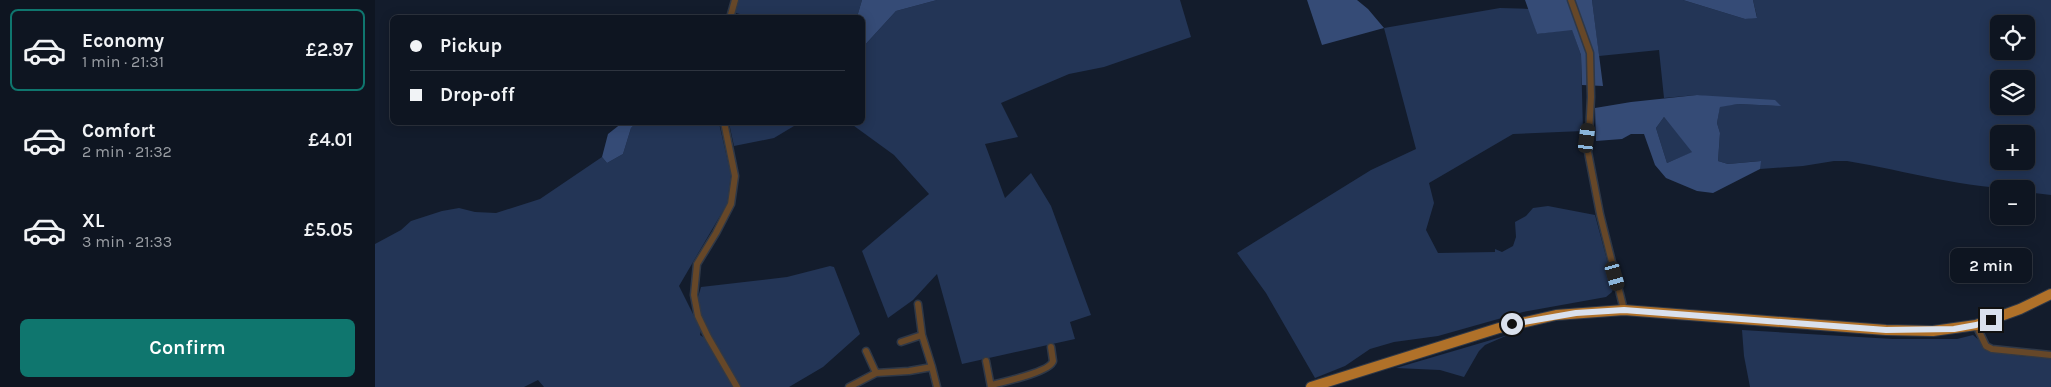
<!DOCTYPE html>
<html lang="en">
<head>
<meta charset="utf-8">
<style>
	:root { --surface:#0e1521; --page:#171e2a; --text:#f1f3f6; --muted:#9b9fa5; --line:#2e343f; --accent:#0f766e }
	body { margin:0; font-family:Karla,sans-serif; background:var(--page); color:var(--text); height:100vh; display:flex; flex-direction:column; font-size:19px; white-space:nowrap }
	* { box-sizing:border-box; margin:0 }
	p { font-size:16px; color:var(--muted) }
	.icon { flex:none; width:28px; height:28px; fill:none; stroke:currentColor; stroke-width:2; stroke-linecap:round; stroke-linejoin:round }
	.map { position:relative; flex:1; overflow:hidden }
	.sheet { display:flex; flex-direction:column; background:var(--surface); width:375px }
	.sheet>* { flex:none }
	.banner { position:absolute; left:15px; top:15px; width:475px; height:110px; border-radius:8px; box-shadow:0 2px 12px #0003,0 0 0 1px var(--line); display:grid; align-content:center; height:110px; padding:0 20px; background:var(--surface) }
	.fabs { position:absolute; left:1615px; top:15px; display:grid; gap:10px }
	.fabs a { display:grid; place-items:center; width:45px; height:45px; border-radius:8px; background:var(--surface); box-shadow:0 2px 12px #0003,0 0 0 1px var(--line); font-size:25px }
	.end { position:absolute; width:22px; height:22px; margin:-11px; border:6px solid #dae1ed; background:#111; box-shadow:0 0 0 2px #111 }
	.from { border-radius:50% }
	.bubble { position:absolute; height:35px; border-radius:8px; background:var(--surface); box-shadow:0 2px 12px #0003,0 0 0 1px var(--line); font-size:16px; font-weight:600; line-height:35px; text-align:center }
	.car { position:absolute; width:15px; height:30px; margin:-15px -8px; border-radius:6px; box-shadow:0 0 4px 1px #0007; background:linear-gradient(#222 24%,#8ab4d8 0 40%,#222 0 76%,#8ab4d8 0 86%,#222 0) }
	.banner b { display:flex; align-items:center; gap:18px; height:48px; font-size:19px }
	.banner b+b { border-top:1px solid var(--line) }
	.banner i { width:12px; height:12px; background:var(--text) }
	ul { padding:9px 0 0; list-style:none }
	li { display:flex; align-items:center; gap:15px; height:82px; margin:0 10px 8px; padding:0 10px; border:2px solid transparent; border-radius:8px }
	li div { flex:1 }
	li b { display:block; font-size:19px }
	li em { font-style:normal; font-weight:600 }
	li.current { border-color:var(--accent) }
	li>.icon { width:45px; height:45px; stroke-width:1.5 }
	.action { display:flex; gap:10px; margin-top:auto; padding:10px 20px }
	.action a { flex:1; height:58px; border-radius:8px; background:var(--accent); color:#fff; font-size:20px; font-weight:600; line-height:58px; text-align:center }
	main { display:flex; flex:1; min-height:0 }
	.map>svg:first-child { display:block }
	.green { fill:#233556; fill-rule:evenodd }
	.forest { fill:#354b76; fill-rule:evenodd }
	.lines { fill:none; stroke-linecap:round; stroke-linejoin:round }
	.street-casing { stroke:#2f3847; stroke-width:9 }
	.primary-casing { stroke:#2f3847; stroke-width:12 }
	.street { stroke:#664728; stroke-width:6 }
	.primary { stroke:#b07129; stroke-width:10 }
	.route { stroke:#dae1ed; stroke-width:6 }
</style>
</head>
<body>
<main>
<section class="sheet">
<ul>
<li class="current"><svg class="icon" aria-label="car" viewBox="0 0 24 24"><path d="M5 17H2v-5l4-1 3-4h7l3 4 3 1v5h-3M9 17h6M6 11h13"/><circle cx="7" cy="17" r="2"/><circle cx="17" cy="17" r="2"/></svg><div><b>Economy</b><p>1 min · 21:31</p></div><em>£2.97</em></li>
<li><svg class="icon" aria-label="car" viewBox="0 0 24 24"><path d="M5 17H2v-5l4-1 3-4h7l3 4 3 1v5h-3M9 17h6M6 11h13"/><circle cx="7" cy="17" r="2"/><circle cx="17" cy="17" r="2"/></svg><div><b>Comfort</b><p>2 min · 21:32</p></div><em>£4.01</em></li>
<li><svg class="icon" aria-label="car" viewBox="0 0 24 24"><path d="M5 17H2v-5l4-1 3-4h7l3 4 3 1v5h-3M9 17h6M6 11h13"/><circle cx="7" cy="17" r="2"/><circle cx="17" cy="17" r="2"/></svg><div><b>XL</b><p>3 min · 21:33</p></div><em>£5.05</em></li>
</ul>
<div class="action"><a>Confirm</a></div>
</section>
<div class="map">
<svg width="1676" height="387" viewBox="0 0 1676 387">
	<rect width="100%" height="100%" fill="#131c2c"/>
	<path class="green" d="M362,0H487L482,17H376L361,13L360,9Z
		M562,0H805L816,37L729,67L694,74L626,103L643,137L610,144L630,198L656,173L676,206L716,315L695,322L700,339L587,364L562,274L538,300L513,318L487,251L554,194L519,155L475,123L488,122V47L521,11Z
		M1217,0H1308L1370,19L1382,17L1378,0H1676V195L1651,192V189C1590,189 1532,171 1472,161H1459L1428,166L1385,169V161L1353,164L1343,161L1345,133L1342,123L1345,106L1363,104L1405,106L1322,95L1289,98L1284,50L1224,56ZM1624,24H1651V51H1624ZM1624,79H1651V106H1624ZM1624,134H1651V161H1624Z
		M1125,8L1155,9L1162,34L1197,29L1206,55L1208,131L1138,134L1054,183L1059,203L1051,230L1063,253L1120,252V249L1127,252L1138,246L1141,237L1140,222L1151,216L1158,208L1173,206L1220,215L1239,286L1237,292L1231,297L1148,312L1063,336L1019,342L995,349L970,366L940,378L891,293L862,253L996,170L1041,149L1009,28Z
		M1289,117L1318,152L1292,163L1281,128Z
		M261,123H344L356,175L352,204L304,286L326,330L325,335L331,339L358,387H169L163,380L149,387H0V244L26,230L36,221L67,211L84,208L100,212L121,213L165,199L227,157L232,163L248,154L256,128Z
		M354,123V122L424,123L399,138L359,146Z
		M455,266L459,267L485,334L448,367L414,387H366C355,370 326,328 323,310C321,302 324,294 326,287L412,277Z
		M1367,330L1518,339H1582L1598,335L1606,342L1610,350L1644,356L1676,358V387H1375L1369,356Z
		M1133,335L1110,345L1104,351L1089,377L1065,370L1021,368Z"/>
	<path class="forest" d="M487,0H562L521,11L488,47V18L482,17Z
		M932,0H982L993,9L1009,28L947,45Z
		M1150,0H1217L1228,86L1207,85L1206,55L1197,30L1162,34Z
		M1308,0H1378L1382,18L1370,19Z
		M1322,95L1400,100L1406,106L1363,104L1345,107L1342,123L1345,133L1343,161L1353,164L1386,161L1385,169L1338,193L1322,191L1291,178L1280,165L1269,134H1256L1247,139L1221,141L1220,108L1256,102ZM1289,117L1317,152L1292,163L1281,128Z
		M247,123H261L256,128L248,154L232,163L227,157L233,134Z"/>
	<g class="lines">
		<defs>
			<path id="street" d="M1196,0L1215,53L1216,97L1213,152L1225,214L1249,310
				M355,18L360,0
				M349,122L360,176L356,204L341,233L322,264L319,295L323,316L333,337L362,387
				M543,304L547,335L557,367
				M1601,325L1611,346L1617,349L1676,355
				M526,342L547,335
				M491,351L501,373
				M611,361L616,387
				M616,385C628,382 675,372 678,361L676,347
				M474,387L501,373L534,371L557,367L562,387"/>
			<path id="primary" d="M936,387L1124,328L1181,315L1249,310L1511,330L1558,331L1601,325L1645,309L1676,294"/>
		</defs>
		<use href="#street" class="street-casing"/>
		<use href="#primary" class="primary-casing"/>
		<use href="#street" class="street"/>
		<use href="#primary" class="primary"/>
	</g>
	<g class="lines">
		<path class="route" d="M1137,324L1201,313L1249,310L1511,330L1579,329L1601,325L1616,320"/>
	</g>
</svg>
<div class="fabs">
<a><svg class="icon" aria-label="locate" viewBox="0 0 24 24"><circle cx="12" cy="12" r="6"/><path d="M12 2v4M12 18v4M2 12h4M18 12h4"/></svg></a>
<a><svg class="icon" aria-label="layers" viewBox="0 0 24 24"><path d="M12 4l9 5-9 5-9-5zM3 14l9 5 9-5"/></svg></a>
<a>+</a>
<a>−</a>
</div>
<i class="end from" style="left:1137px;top:324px"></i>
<i class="end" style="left:1616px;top:320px"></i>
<div class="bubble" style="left:1575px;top:248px;width:82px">2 min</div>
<i class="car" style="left:1212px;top:138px;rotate:7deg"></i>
<i class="car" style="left:1240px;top:276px;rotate:164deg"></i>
<div class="banner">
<b><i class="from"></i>Pickup</b>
<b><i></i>Drop-off</b>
</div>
</div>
</main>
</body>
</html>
